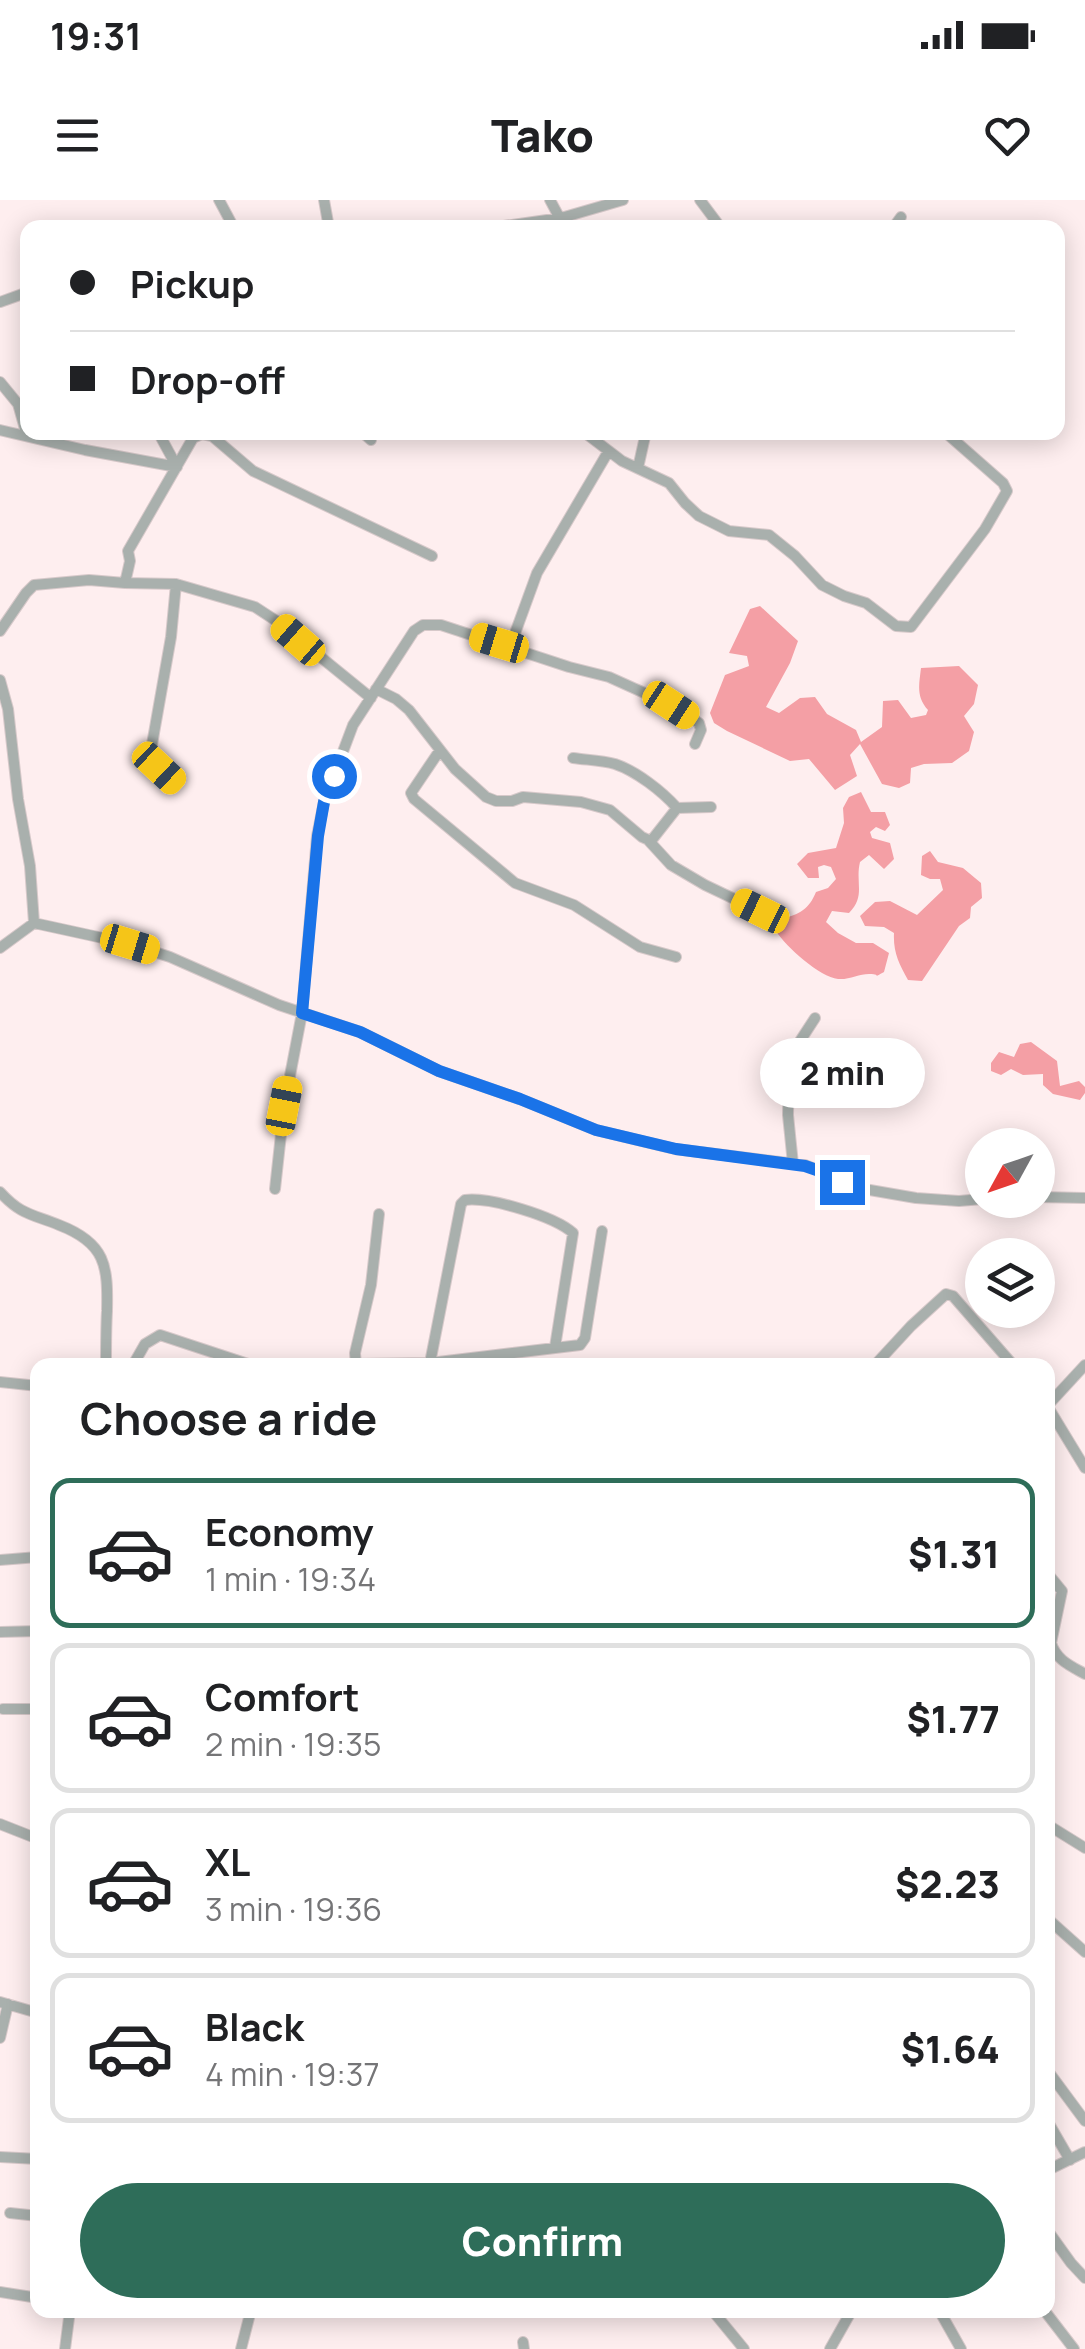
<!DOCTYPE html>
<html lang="en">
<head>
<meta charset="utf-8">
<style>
	:root { --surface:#fff; --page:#f2f2f2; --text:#202124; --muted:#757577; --line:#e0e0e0; --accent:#2e6d59 }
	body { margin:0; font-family:Manrope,sans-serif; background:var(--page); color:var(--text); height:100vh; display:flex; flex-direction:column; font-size:38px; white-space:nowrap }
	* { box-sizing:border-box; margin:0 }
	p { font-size:32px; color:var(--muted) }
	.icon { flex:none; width:55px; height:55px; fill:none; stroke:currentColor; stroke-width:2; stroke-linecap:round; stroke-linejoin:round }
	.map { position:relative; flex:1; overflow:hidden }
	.drawer { position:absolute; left:30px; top:1158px; width:1025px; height:960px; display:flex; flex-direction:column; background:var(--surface); border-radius:20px; box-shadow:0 5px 25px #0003 }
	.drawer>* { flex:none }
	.hud { position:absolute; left:20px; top:20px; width:1045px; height:220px; border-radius:20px; box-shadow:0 5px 25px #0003; display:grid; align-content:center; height:220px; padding:0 50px; background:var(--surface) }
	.needle { width:65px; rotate:230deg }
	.controls { position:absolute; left:965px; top:928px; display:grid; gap:20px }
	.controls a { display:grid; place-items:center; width:90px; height:90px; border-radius:50%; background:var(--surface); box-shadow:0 5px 25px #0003; font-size:50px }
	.end { position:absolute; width:45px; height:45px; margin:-22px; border:12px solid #1a73e8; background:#fff; box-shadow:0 0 0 5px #fff }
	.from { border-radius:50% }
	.bubble { position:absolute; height:70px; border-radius:35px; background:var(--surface); box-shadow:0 5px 25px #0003; font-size:32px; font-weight:800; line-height:70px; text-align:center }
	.car { position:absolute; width:30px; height:60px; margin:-30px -15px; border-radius:12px; box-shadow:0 0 8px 2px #0007; background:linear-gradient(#f5c518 24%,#345 0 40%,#f5c518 0 76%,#345 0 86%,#f5c518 0) }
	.hud b { display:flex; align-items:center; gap:35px; height:95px; font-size:38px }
	.hud b+b { border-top:2px solid var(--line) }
	.hud i { width:25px; height:25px; background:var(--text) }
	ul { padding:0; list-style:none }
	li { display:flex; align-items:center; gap:30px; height:150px; margin:0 20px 15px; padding:0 30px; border:5px solid var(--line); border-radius:20px }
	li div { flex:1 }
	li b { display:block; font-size:38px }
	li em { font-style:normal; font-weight:800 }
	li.current { border-color:var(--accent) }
	li>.icon { width:90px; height:90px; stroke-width:1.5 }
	h2 { padding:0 50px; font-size:45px; line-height:120px }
	.action { display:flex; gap:20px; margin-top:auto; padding:20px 50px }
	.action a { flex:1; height:115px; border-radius:60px; background:var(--accent); color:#fff; font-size:40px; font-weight:800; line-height:115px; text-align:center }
	.status { display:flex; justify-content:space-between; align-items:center; height:70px; padding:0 50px; background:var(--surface); direction:ltr }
	.status svg { height:28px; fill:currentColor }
	header { display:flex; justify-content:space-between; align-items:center; height:130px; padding:0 50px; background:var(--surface); font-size:45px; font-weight:800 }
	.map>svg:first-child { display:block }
	.forest { fill:#f49fa5 }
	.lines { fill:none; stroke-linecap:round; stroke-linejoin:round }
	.minor-casing { stroke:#d7c9ca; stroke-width:12 }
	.minor { stroke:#a9b0ad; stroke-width:10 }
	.route { stroke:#1a73e8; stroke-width:12 }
</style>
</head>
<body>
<div class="status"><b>19:31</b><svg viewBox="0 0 49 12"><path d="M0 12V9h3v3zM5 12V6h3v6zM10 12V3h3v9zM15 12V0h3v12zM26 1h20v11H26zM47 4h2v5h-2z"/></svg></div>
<header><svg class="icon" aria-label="menu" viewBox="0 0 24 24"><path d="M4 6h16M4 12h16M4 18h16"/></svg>Tako<svg class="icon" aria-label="heart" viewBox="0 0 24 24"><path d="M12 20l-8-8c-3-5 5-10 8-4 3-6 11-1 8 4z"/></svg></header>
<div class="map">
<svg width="1085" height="2149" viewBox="0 0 1085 2149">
	<rect width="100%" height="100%" fill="#feeeef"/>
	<path class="forest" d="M760,406L798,441L790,463L766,507L779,513L800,498L815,497L827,514L856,530L861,542L882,527L883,501L898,500L911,518L926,515L928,510C916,497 919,485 921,468L959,466L978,485L974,504L964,516L974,532L969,551L952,563L924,564L911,568L910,583L899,588L882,584L860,544L850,555L857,576L835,590L809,559L790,561L727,531L714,523L710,513L725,475L749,466L747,456L729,453L750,409Z
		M861,592L871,612H885L890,625L885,631L876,627L870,632L872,638L890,643L894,659L884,669L869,655L860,662C855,683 866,696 849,713L832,711L826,722L838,733L856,743H873L889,753L884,772C871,779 883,774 869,774C859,774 849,780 838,779C820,777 786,747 776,731L782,719C800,714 809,709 816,692L828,688L836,679L831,667L824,665L818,667L819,678H808L797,664L808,653L836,648L844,623L843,608L849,597Z
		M930,651L938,662L963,668L981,683L982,698L971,707L970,718L959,726L922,781L908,780C899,764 893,752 894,733L884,727L865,726L860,716L875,702L890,701L917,715L943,690L940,679H930L921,675L922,656Z
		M1031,842L1057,861L1060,886L1079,881L1085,887V893L1080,900L1053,894L1043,885V874L1023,875L1011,869L1001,875L991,871V863L999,852L1014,857L1020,844Z"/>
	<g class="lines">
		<defs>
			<path id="minor" d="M219,0L234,28
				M324,0L329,28
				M550,0L565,28
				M700,0L721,28
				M490,28L561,18L623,0
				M893,28L901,17
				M0,102L28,92
				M0,182L18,204L27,236
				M0,230L85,250L177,267
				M158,232L177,267
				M362,232L371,240
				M584,232L622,261L669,283L685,303L699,316L729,331L769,335L795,356L822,385L844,396L866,403L896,426L911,427L985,329L1007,291L1003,283L945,232
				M638,268L646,232
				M125,383L130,361L128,351L193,238L202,234L212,236L253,271L432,356
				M0,431L26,393L34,385L89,380L125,383L176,384L255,407L275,420L371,498
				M510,447L537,373L608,252
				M0,480L8,509L18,599L30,666L34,723
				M376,489L396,499L409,510L455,569L486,597L496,601H512L523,597L581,602L610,610L642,637L651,641L677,608L711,607
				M440,550L411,593L414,599L515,683L574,705L640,747L676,757
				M573,558C586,560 601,560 615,564C636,571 662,591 677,608
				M174,582L159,568L151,550L171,437L176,384
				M649,641L671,665L705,685L774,718
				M0,748L34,723L130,744L170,757L279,805L360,832L439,871L520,899L596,930L675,949L805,965L864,989L916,998L959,1001L982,999
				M793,964L788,915L789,858L815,818
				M275,989L284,907L302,813L317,636L324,602L353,525L414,431L423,425H441L569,467L609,477L671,505L699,523L701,530L695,544
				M0,992C21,1015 32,1014 59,1025C106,1043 108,1066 107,1111C106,1129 106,1147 106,1165
				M1038,997L1085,998
				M430,1163L461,1004L465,1000C490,997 554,1016 573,1033L555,1147
				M357,1164L430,1163L580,1145L585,1138L602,1031
				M133,1165L145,1144L160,1135L251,1165
				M356,1165L355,1153L371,1085L379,1014
				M875,1165L911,1126L946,1094L953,1096L1013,1165
				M0,1182L38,1186
				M1048,1205L1085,1165
				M1048,1207L1085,1268
				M0,1360L38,1357
				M1048,1374L1062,1391L1051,1443C1056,1460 1071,1466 1085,1474
				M0,1432L38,1431
				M3,1509H38
				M0,1624L38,1639
				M1048,1625L1085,1648
				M1048,1719L1085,1752
				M0,1802L38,1813
				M0,1838L8,1804
				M1048,1871L1085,1921
				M1048,1922L1070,1960
				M0,1957L38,1959
				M1048,1970L1085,1952
				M10,2013L38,2016
				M1048,2031L1071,2063L1085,2078
				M0,2092L38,2098
				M712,2110L744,2149
				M939,2110L961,2149
				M1044,2110L1074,2149
				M523,2142L524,2149
				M65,2149L70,2110
				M241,2149L251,2110
				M830,2149L852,2110"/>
		</defs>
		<use href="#minor" class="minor-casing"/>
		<use href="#minor" class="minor"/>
	</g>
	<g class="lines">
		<path class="route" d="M334,576L324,602L318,636L302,813L360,832L439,871L520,899L596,930L676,949L805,966L831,975L842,982"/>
	</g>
</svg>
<div class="controls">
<a><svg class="needle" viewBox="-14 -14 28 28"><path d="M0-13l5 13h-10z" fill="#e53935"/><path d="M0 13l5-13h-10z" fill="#757577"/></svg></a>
<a><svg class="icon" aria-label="layers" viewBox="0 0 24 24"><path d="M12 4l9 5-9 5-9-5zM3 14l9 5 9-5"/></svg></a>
</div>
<i class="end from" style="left:334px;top:576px"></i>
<i class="end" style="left:842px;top:982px"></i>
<div class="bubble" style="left:760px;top:838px;width:165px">2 min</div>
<i class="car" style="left:298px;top:440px;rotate:311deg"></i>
<i class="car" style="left:499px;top:443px;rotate:287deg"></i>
<i class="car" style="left:671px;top:505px;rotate:123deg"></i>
<i class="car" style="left:159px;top:568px;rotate:133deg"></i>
<i class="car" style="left:760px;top:711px;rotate:296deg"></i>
<i class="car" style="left:130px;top:744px;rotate:107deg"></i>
<i class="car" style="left:284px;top:906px;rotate:11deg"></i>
<div class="hud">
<b><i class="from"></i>Pickup</b>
<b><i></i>Drop-off</b>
</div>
<section class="drawer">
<h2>Choose a ride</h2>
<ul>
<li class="current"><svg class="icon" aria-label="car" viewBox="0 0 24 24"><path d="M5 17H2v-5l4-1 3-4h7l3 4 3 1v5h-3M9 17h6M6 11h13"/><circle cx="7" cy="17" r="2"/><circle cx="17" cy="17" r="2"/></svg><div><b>Economy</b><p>1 min · 19:34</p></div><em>$1.31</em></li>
<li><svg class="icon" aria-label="car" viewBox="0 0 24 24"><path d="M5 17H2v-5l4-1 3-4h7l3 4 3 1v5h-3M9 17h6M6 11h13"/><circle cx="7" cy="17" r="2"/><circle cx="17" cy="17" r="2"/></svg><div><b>Comfort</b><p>2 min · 19:35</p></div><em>$1.77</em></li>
<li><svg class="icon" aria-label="car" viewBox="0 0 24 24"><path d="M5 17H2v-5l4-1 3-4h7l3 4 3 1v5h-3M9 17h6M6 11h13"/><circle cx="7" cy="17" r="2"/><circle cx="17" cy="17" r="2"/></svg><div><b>XL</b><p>3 min · 19:36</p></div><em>$2.23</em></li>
<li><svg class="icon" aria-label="car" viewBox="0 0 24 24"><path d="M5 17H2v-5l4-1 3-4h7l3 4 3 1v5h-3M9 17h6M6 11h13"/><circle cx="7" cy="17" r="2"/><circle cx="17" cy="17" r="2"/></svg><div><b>Black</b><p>4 min · 19:37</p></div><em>$1.64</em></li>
</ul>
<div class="action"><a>Confirm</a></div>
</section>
</div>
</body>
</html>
